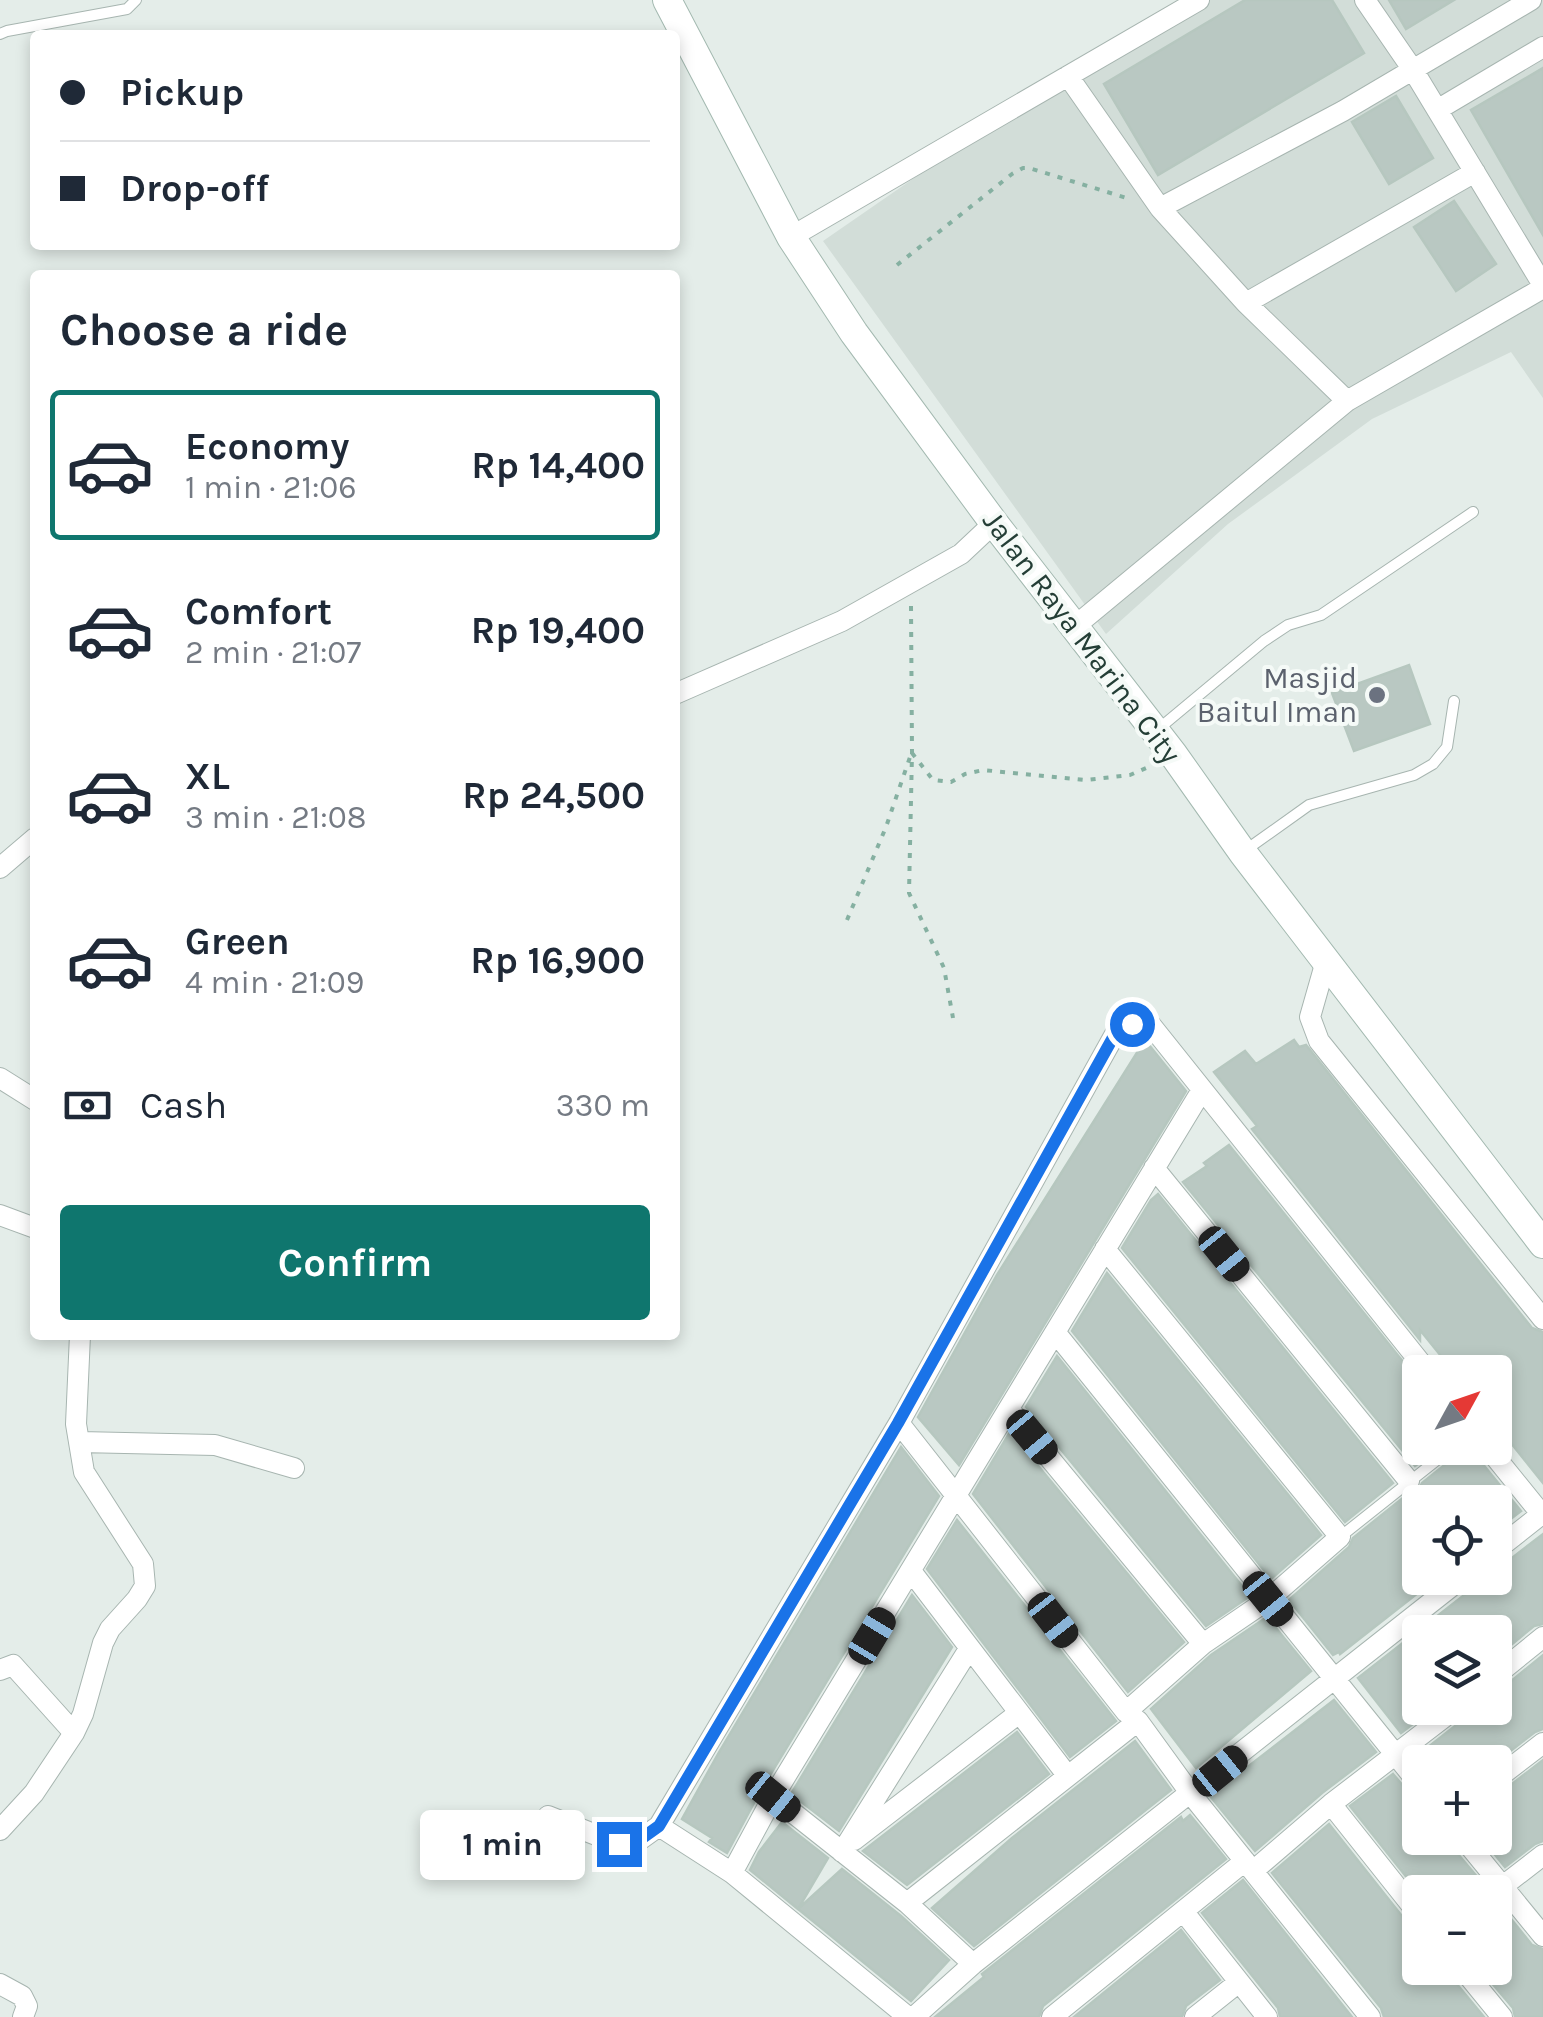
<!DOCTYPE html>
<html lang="en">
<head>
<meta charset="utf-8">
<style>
	:root { --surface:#fff; --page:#f6f6f7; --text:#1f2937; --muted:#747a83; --line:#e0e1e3; --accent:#0f766e }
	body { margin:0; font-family:Karla,sans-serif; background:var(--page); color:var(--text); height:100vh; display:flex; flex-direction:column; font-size:38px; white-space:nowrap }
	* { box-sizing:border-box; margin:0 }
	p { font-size:32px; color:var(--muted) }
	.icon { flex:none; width:55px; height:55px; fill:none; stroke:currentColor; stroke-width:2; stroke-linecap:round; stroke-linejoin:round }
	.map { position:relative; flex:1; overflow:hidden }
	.panel { position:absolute; left:30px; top:270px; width:650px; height:1070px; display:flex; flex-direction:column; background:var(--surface); border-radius:10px; box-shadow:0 5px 15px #0003 }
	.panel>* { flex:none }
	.top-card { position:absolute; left:30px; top:30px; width:650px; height:220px; border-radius:10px; box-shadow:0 5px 15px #0003; display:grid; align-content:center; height:220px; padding:0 30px; background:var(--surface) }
	.needle { width:65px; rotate:50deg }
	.controls { position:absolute; left:1402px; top:1355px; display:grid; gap:20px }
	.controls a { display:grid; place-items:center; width:110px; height:110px; border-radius:10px; background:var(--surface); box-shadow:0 5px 15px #0003; font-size:50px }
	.end { position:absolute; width:45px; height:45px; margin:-22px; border:12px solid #1a73e8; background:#fff; box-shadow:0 0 0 5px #fff }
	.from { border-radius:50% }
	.bubble { position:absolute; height:70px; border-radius:10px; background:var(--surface); box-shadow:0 5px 15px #0003; font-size:32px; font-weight:700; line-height:70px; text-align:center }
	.car { position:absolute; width:30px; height:60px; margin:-30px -15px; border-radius:12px; box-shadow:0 0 8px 2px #0007; background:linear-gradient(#222 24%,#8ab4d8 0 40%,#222 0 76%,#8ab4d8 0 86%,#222 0) }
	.top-card b { display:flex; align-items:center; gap:35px; height:95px; font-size:38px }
	.top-card b+b { border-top:2px solid var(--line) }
	.top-card i { width:25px; height:25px; background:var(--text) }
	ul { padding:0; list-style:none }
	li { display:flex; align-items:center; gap:30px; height:150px; margin:0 20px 15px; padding:0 10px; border:5px solid transparent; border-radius:10px }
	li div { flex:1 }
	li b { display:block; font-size:38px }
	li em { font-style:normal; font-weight:700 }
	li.on { border-color:var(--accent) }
	li>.icon { width:90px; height:90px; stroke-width:1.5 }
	h2 { padding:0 30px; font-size:45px; line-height:120px }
	.pay { display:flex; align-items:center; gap:25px; height:110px; padding:0 30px; font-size:38px }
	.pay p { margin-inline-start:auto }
	.button { display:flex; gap:20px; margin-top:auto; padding:20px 30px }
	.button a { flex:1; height:115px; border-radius:10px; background:var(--accent); color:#fff; font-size:40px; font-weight:700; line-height:115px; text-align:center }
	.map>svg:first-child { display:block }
	.built { fill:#d2ddd8 }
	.building { fill:#b9c8c2; stroke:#b6c7bf; stroke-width:2.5 }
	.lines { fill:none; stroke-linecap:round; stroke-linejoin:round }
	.lane-casing { stroke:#a7b5b0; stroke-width:12 }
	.street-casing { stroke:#a7b5b0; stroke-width:22 }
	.secondary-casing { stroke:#a3b9b0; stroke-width:30 }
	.path { stroke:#85b0a1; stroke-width:4; stroke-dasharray:5 8; stroke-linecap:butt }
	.lane { stroke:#fff; stroke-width:10 }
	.street { stroke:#fff; stroke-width:20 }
	.secondary { stroke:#fff; stroke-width:28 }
	.route { stroke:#1a73e8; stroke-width:12 }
	.worship-dot { fill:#6b7280; stroke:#f5faf7; stroke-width:4 }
	.labels { text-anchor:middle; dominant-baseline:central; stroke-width:8; stroke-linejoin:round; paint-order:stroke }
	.street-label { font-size:30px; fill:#243e36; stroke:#f5faf7 }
	.worship-label { font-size:30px; fill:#5b616d; stroke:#f5faf7; text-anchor:end }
</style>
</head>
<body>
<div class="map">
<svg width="1543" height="2017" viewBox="0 0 1543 2017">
	<rect width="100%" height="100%" fill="#e4ede9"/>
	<path class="built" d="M1194,0H1543V398L1511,352L1372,419L1228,524L1106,634L823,241L1024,102Z"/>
	<path class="building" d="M1245,0H1332L1364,53L1158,175L1104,84Z
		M1389,0H1454L1406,29Z
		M1543,68V235L1471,110Z
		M1396,96L1433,158L1389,184L1352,122Z
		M1454,201L1496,264L1456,291L1414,227Z
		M1409,665L1430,724L1354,751L1332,693Z
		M1145,1040L1186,1091L959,1465L918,1417L997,1275Z
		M1294,1040L1299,1047L1306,1045L1532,1328L1543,1332V1483L1495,1423V1372H1454L1420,1330V1340L1252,1129L1257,1126L1214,1072L1245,1051L1256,1064Z
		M1229,1145L1420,1383V1448H1439L1415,1466L1183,1182L1207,1166L1204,1163Z
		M1158,1194L1393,1483L1345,1522L1122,1248L1151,1200Z
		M1107,1273L1321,1535L1271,1579L1072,1331Z
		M1057,1356L1250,1596L1206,1626L1026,1407Z
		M1010,1432L1184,1642L1128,1692L973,1494Z
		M901,1447L939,1496L761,1790L727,1853L709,1842L712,1838L682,1819L718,1754Z
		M1461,1448H1475L1477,1457L1521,1511L1495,1531V1502H1420V1578H1437L1340,1654L1339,1652L1333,1655L1289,1600L1349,1547L1353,1538L1408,1494L1418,1491L1422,1483L1457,1455Z
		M957,1520L1116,1721L1070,1757L927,1569Z
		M1543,1534V1624L1534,1626L1495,1658V1632H1420V1708H1434L1401,1733L1358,1678L1486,1578H1495V1571Z
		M912,1595L952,1647L839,1831L791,1794Z
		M1267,1617L1311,1671L1196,1768L1151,1709L1211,1655Z
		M1543,1655V1729L1535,1732L1495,1763L1423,1762L1418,1755L1464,1719L1470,1708H1495V1689L1504,1687Z
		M1334,1700L1376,1752L1322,1793L1255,1851L1210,1796Z
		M1017,1732L1049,1774L907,1885L863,1851Z
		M1135,1741L1171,1790L974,1946L932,1908L1012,1838Z
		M1543,1760V1841L1535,1844L1505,1867L1487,1845L1495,1839V1794L1503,1791Z
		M1393,1774L1410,1794L1420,1798V1838H1450L1452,1847L1490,1892L1420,1894L1350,1806Z
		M1190,1815L1226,1859L1043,2006L1039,2017H935L984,1977L982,1974L1181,1817L1183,1821Z
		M782,1822L828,1858L798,1909L750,1870L759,1852Z
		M1329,1824L1409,1925L1420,1930V1968H1449L1451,1977L1484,2017H1384L1381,2008L1272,1873Z
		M842,1869L901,1916L949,1960L911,2001L798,1909Z
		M1243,1880L1352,2017H1280L1278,2008L1202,1913Z
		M1495,1899L1532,1945L1543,1949V2017H1515L1513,2008L1479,1968H1495Z
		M1181,1930L1220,1980L1186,2006L1182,2017H1074Z"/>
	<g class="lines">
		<defs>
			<path id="lane" d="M0,34L7,31L127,9L136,0
				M1156,731L1264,641L1288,625L1321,615L1473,512
				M1243,852L1309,805L1414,775L1433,764L1447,747L1454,701
				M1340,1537L1452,1448"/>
			<path id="street" d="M1365,0L1413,70L1543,285
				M1068,76L1160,208L1343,111L1531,0
				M1437,110L1543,47
				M1160,208L1246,303L1347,401
				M791,237L1199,0
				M1246,303L1475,172
				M1074,627L1347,401L1543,288
				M675,694L842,621L961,554L994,523
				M0,868L35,838
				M1326,961L1310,1017L1319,1041L1543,1319
				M0,1078L35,1100
				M1154,1168L1409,1481
				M0,1215L35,1228
				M1105,1249L1340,1537L1269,1599L1203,1644
				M1055,1332L1420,1785
				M1009,1409L1203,1644L1126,1712
				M899,1423L1126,1712L1138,1721L1191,1794L1370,2017
				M80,1442L215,1445L294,1468
				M1488,1448L1543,1516
				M1495,1551L1543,1513
				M911,1571L1067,1775
				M0,1670L13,1665L74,1733
				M1495,1676L1543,1637
				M1495,1780L1543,1743
				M773,1797L907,1903L973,1964
				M1331,1804L1420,1916
				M548,1816L619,1844L631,1846L659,1826L899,1423L1115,1034L1132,1024H1150L1428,1372
				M659,1826L732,1873L908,2017
				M0,1830L34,1793L74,1733L83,1714L103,1643L110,1629L137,1599L145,1586L143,1564L84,1472L76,1424L80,1335
				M1463,1838L1543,1936
				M854,1840L1019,1713
				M842,1852L969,1649
				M1253,1871L1331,1804L1456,1708
				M732,1873L773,1797L1202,1090
				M1503,1886L1543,1855
				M907,1903L1138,1721
				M1183,1911L1267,2017
				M1462,1968L1502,2017
				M0,1984L22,1996L27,2006L23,2017
				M914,2017L973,1964L1462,1578
				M1052,2017L1245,1861
				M1195,2017L1239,1982"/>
			<path id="secondary" d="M667,0L791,237L854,333L994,523L1173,754L1243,853L1543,1244"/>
		</defs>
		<use href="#lane" class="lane-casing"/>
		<use href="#street" class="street-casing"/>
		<use href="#secondary" class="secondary-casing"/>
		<path class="path" d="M897,265L1012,174L1023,168H1029L1130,199
			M911,606L912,753L909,893L944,968L953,1018
			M912,753L933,780L951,782L965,774L983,770L1086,780L1130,775L1153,765
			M847,920L886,827L910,757"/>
		<use href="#lane" class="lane"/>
		<use href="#street" class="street"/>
		<use href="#secondary" class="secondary"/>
	</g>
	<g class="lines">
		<path class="route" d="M619,1844L631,1846L659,1826L898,1423L1115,1034L1132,1024"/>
	</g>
	<circle class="worship-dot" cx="1377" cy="695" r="10"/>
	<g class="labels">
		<g class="street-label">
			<text transform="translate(1082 637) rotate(53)">Jalan Raya Marina City</text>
		</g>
		<g class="worship-label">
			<text x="1357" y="678">Masjid<tspan x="1357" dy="34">Baitul Iman</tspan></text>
		</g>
	</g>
</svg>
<div class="controls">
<a><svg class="needle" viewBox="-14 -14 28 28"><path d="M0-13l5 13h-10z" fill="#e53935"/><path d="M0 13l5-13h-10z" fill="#747a83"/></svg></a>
<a><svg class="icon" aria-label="locate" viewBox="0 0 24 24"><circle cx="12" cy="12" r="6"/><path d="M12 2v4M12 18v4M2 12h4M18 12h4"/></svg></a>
<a><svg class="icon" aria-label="layers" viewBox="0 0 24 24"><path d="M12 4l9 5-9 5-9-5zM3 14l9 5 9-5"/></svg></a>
<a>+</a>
<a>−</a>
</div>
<i class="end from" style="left:1132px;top:1024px"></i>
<i class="end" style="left:619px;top:1844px"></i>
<div class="bubble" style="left:420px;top:1810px;width:165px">1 min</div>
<i class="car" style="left:1224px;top:1254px;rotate:141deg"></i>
<i class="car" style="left:1032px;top:1437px;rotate:140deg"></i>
<i class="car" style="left:1268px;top:1599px;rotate:141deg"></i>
<i class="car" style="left:1053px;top:1620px;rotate:142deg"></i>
<i class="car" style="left:872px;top:1636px;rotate:31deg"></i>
<i class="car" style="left:1220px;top:1771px;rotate:51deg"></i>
<i class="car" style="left:773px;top:1797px;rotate:129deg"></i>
<div class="top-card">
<b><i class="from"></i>Pickup</b>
<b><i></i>Drop-off</b>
</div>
<section class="panel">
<h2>Choose a ride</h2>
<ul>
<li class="on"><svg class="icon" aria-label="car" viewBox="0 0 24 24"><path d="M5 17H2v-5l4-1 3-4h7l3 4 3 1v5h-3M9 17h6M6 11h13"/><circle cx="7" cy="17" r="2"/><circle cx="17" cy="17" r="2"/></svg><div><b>Economy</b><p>1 min · 21:06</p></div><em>Rp 14,400</em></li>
<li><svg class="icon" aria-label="car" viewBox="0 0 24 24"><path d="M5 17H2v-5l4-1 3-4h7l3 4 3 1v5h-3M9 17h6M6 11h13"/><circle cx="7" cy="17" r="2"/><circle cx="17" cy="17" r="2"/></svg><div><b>Comfort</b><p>2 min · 21:07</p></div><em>Rp 19,400</em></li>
<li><svg class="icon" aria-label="car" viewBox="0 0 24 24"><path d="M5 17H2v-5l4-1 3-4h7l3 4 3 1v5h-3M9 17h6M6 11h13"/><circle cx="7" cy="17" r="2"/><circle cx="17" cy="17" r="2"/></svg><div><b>XL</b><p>3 min · 21:08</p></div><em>Rp 24,500</em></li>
<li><svg class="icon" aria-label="car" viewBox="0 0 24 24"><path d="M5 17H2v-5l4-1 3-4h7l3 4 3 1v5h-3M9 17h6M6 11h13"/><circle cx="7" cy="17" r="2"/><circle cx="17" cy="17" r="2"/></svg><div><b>Green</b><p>4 min · 21:09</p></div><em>Rp 16,900</em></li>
</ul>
<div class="pay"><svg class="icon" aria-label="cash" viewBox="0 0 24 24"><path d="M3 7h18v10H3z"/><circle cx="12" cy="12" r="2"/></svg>Cash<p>330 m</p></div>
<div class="button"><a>Confirm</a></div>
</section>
</div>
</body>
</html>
